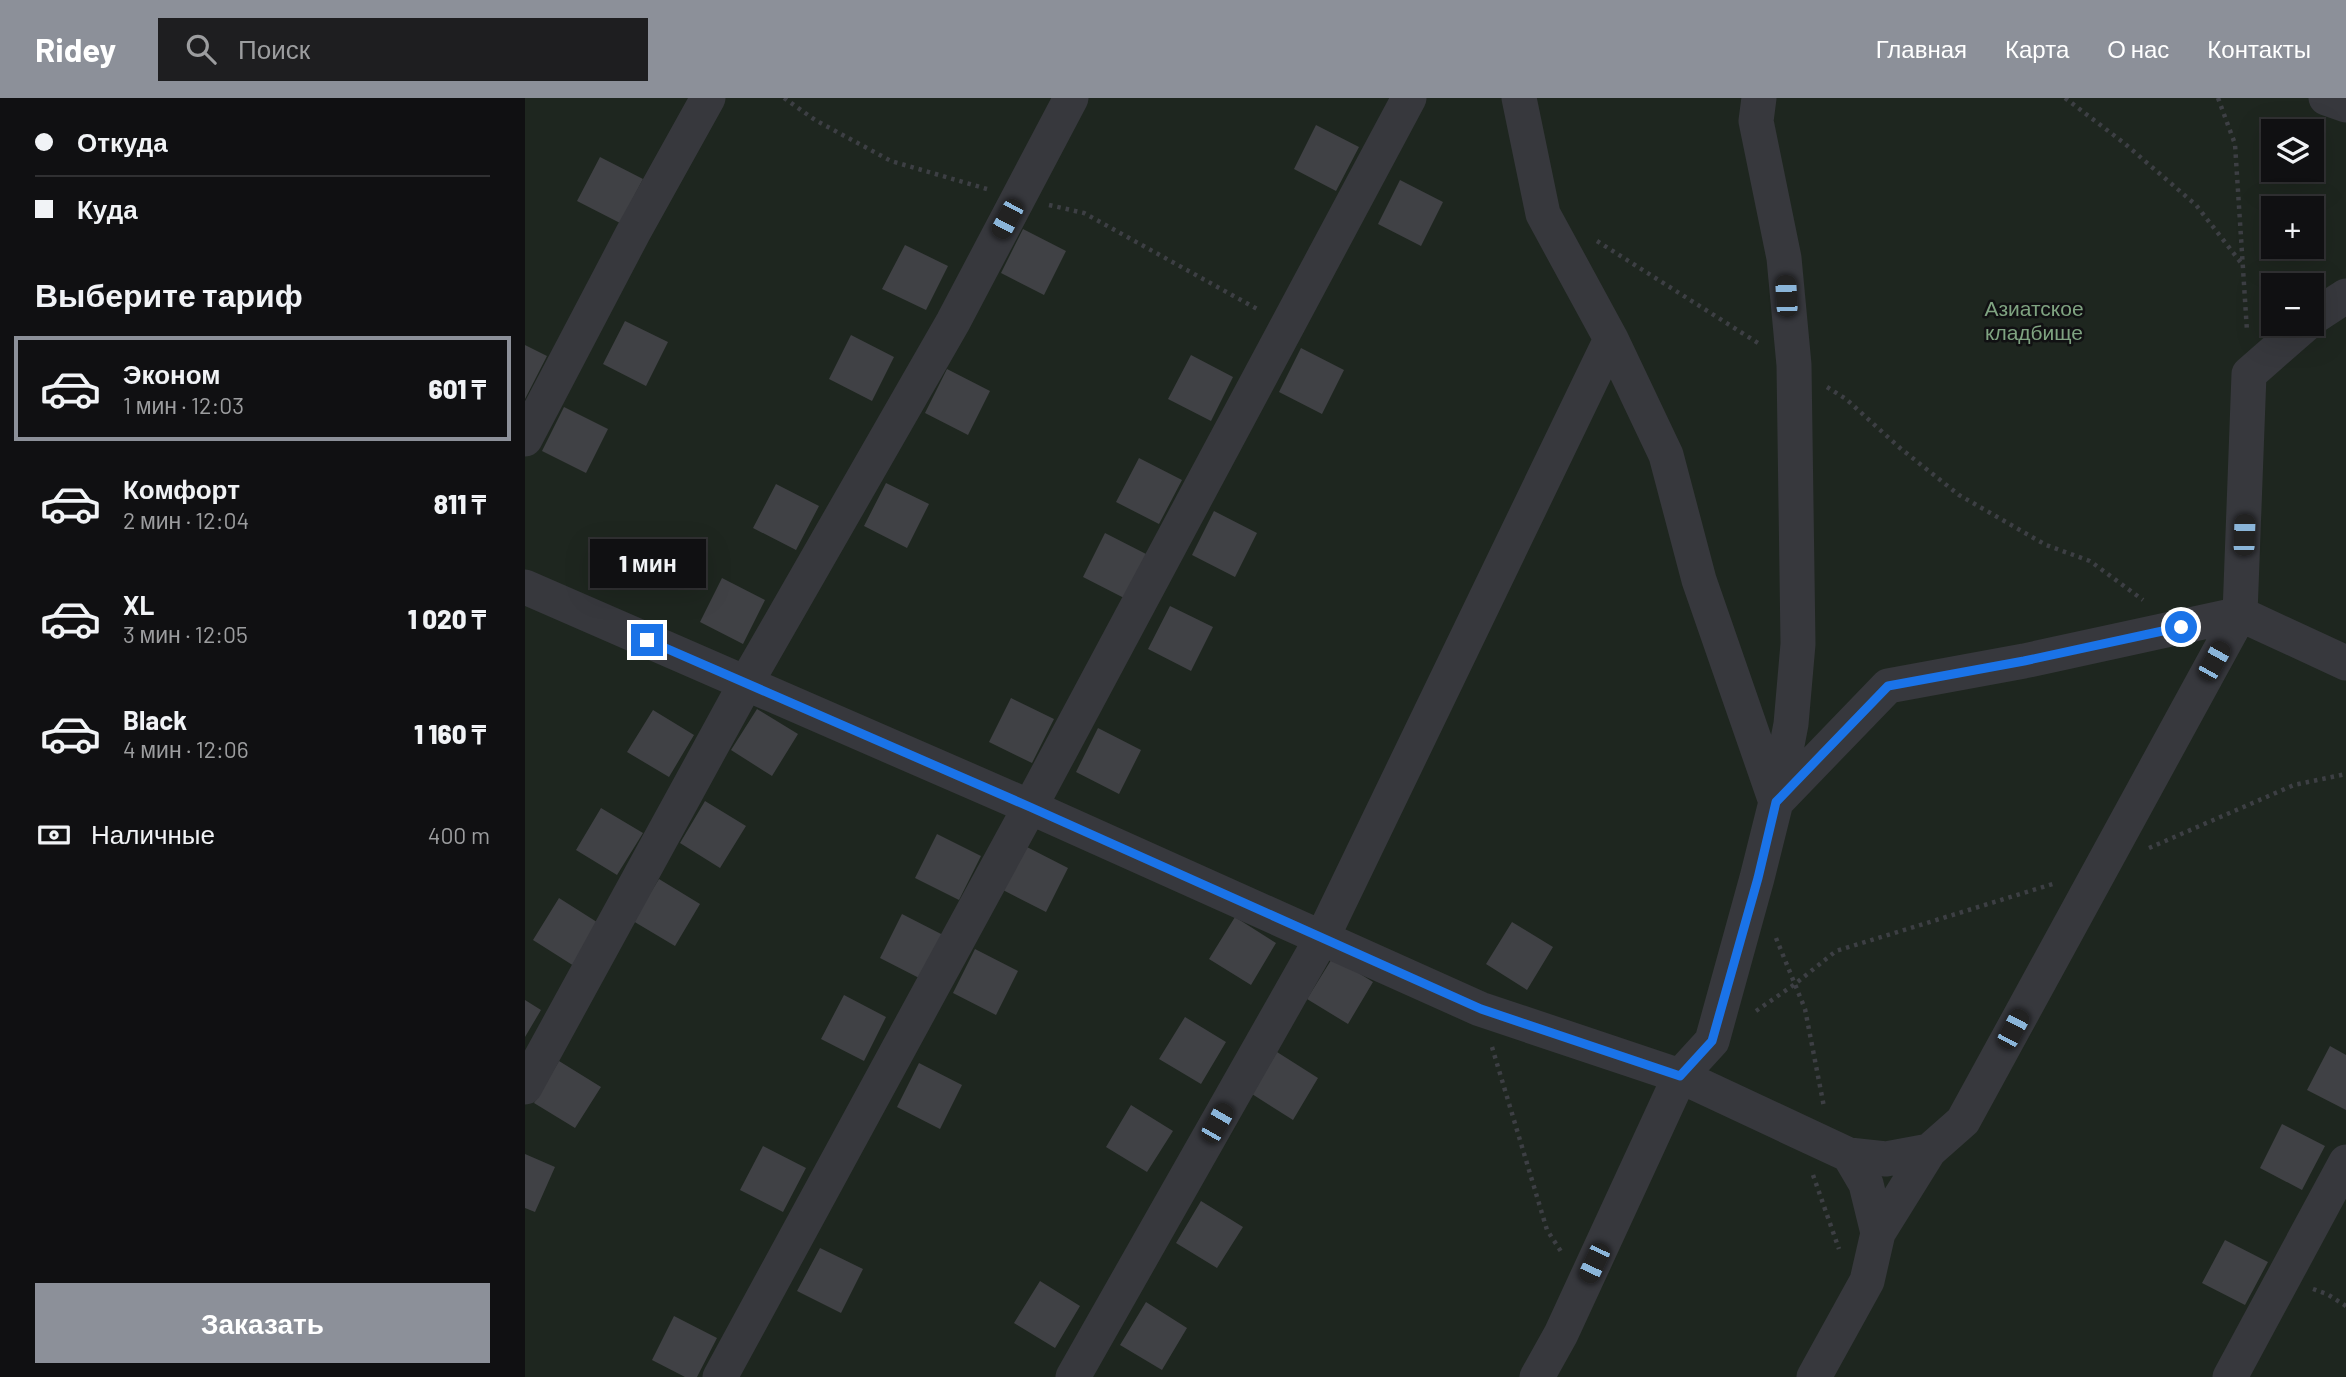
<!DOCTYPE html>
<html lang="ru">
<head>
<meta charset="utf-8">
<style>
	:root { --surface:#101012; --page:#1e1e20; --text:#f1f3f6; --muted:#9c9d9f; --line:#303032; --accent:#8c9099 }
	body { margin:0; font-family:Barlow,sans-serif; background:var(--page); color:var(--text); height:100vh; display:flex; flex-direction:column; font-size:26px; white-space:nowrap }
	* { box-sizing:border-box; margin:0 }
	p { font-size:23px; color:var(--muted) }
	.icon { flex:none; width:38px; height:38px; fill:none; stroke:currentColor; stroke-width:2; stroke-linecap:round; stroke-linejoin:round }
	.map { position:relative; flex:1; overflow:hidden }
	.details { display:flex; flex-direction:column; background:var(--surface); width:525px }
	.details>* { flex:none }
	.hud { display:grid; align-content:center; height:154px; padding:0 35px; background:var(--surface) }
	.tools { position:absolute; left:1736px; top:21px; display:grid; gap:14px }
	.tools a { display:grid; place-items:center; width:63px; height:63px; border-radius:0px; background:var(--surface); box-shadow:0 7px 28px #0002,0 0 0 2px var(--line); font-size:35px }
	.end { position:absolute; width:32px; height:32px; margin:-16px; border:9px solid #1a73e8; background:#fff; box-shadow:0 0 0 4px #fff }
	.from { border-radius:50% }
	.bubble { position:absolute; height:49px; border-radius:0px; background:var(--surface); box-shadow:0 7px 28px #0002,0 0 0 2px var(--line); font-size:23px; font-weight:800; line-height:49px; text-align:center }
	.car { position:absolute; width:21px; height:42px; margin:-21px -10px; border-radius:9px; box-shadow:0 0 5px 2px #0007; background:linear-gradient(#222 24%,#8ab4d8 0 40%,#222 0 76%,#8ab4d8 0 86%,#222 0) }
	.hud b { display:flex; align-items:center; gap:24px; height:66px; font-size:26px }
	.hud b+b { border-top:2px solid var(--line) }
	.hud i { width:18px; height:18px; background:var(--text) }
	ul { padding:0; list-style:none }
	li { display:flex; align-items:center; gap:21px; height:105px; margin:0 14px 10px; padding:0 21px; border:4px solid transparent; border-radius:0px }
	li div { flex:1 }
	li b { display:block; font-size:26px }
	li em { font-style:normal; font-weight:800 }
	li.current { border-color:var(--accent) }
	li>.icon { width:63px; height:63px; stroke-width:1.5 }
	h2 { padding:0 35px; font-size:32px; line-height:84px }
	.pay { display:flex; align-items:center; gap:18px; height:77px; padding:0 35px; font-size:26px }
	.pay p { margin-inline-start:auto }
	.cta { display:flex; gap:14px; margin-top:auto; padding:14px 35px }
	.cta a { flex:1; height:80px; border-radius:0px; background:var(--accent); color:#fff; font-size:28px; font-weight:800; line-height:80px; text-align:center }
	header { display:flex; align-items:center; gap:42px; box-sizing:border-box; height:98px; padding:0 35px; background:var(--accent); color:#fff }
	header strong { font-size:33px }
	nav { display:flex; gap:38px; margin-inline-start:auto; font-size:24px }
	.search { width:490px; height:63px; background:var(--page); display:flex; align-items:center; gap:18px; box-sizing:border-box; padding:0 24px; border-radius:0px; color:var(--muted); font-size:26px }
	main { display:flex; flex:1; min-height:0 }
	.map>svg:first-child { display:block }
	.green { fill:#1e261f; fill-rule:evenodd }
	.building { fill:#404145 }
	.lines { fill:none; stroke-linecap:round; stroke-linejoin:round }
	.path { stroke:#3d3f44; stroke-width:4.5; stroke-dasharray:3.5 5; stroke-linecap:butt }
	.minor { stroke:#37383d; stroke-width:35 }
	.route { stroke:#1a73e8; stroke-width:9 }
	.labels { text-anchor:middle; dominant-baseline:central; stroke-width:5; stroke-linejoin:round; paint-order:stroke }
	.park-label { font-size:21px; fill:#7fa381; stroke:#111113 }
</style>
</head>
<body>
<header>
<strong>Ridey</strong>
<div class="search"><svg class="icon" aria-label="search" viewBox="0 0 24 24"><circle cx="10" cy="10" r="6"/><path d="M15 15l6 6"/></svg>Поиск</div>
<nav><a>Главная</a><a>Карта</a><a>О нас</a><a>Контакты</a></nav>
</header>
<main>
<section class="details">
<div class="hud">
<b><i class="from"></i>Откуда</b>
<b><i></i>Куда</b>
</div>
<h2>Выберите тариф</h2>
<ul>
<li class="current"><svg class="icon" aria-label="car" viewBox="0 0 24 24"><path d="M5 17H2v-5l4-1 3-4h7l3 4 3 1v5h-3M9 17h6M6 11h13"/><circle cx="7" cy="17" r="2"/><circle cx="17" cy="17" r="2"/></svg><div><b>Эконом</b><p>1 мин · 12:03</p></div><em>601 ₸</em></li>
<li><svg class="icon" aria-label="car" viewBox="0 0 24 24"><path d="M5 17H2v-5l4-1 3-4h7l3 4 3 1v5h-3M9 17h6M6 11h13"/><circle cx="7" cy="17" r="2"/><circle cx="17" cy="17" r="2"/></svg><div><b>Комфорт</b><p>2 мин · 12:04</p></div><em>811 ₸</em></li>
<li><svg class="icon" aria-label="car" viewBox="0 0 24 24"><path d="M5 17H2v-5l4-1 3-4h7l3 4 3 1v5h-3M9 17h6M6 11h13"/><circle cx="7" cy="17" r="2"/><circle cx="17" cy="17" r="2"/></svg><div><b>XL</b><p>3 мин · 12:05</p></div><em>1 020 ₸</em></li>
<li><svg class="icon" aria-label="car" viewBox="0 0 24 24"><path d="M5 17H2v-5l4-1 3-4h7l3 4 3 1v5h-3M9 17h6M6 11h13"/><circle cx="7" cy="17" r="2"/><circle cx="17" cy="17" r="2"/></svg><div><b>Black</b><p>4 мин · 12:06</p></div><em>1 160 ₸</em></li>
</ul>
<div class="pay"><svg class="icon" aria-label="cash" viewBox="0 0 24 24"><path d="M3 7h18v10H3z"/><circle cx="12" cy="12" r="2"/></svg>Наличные<p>400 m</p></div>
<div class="cta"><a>Заказать</a></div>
</section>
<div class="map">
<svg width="1821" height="1279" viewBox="0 0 1821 1279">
	<rect width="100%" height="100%" fill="#161618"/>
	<path class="green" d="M0,0H1821V1279H0ZM1748,33H1787V72H1748ZM1748,110H1787V149H1748ZM1748,187H1787V226H1748Z"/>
	<path class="building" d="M791,27L834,49L811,93L769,71Z
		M75,59L118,81L95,125L52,103Z
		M875,82L918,104L896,148L853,126Z
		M498,131L541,153L519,197L476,175Z
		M380,147L423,168L401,212L357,191Z
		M100,223L143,244L121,288L78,266Z
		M326,237L369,259L347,303L304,281Z
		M0,247L22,258L0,301Z
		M776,250L819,272L797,316L754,294Z
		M666,257L708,279L686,323L643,301Z
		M422,271L465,293L443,337L400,315Z
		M39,309L83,331L61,375L17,353Z
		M614,360L657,382L634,426L591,404Z
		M361,385L404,406L382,450L339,428Z
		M251,386L294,408L271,452L228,430Z
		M689,413L732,435L710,479L667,457Z
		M580,435L623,457L601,501L558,479Z
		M197,480L240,502L218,546L175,524Z
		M645,508L688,529L666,573L623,551Z
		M486,600L529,621L507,665L464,644Z
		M232,611L273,636L247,678L206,652Z
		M128,612L169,637L144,679L102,654Z
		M573,630L616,652L594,696L551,674Z
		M180,703L221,728L195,770L155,745Z
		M76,710L118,735L92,777L51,752Z
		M412,736L456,758L434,802L390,780Z
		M500,748L543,770L521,814L478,792Z
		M134,781L175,806L150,848L108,823Z
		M34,800L75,826L49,868L8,842Z
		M377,816L420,838L398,882L355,860Z
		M710,819L751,845L726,887L684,861Z
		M987,824L1028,849L1002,892L961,866Z
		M450,851L493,873L471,917L428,895Z
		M808,859L848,884L823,926L782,901Z
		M319,897L361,919L339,963L296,941Z
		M0,902L16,912L0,939Z
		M660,919L701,944L676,986L634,961Z
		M1805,948L1821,957V1012L1782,992Z
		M752,954L793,980L768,1022L727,996Z
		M34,963L76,989L50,1030L9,1005Z
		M394,965L437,987L415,1031L372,1009Z
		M606,1007L648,1033L622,1074L581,1049Z
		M1757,1026L1800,1048L1777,1092L1735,1070Z
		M238,1048L281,1070L258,1114L215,1092Z
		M0,1056L30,1069L10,1114L0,1110Z
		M676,1103L718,1129L692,1170L651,1145Z
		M1700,1142L1743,1164L1720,1207L1677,1185Z
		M295,1150L338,1171L316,1215L272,1193Z
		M515,1183L555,1208L530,1250L489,1225Z
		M621,1204L662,1230L637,1272L595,1247Z
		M149,1218L192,1240L172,1279H160L127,1262Z"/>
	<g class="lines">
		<path class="path" d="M259,0L290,22L366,63L462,91
			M1540,0L1599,45L1671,107L1717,166
			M1693,0L1710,46L1722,233
			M524,107L559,115L734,212
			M1072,143L1233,245
			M1302,289L1321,301L1375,350L1434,397L1521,447L1565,463L1618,502
			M1624,750L1769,687L1821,676
			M1251,840L1280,911L1299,1009
			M1231,913L1270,886L1311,853L1531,785
			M967,949L1022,1132L1037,1155
			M1288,1077L1314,1151
			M1788,1191L1802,1196L1821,1208"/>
		<path class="minor" d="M994,0L1018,116L1086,241L1141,357L1174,482L1251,704L1363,588L1499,563L1715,516L1821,565
			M1801,0L1821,7
			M1787,220L1821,198
			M0,341L108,135L183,0
			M0,489L505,709L955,911L1155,978L1324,1057L1341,1086L1353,1135L1342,1183L1289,1279
			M0,989L221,585L428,224L546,0
			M1324,1057L1361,1061L1404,1053
			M1353,1135L1404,1053L1438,1023L1715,516L1724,276L1781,226
			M195,1279L505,709L884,0
			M548,1279L797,840L1086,241
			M1012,1279L1036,1236L1155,978L1187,943L1232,780L1251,704L1266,626L1273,546L1269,267L1259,160L1231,23L1234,0
			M1705,1279L1821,1064"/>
	</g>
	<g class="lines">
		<path class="route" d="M122,542L505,709L956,911L1155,978L1187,943L1233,780L1251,704L1363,588L1499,563L1656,529"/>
	</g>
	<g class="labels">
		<g class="park-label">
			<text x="1509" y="209">Азиатское<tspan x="1509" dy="24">кладбище</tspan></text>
		</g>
	</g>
</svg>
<div class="tools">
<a><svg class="icon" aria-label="layers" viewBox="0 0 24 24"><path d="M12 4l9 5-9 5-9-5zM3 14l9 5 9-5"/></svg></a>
<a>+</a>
<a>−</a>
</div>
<i class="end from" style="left:1656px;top:529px"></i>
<i class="end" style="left:122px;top:542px"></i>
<div class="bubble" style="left:65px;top:441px;width:116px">1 мин</div>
<i class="car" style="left:482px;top:121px;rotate:208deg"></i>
<i class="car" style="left:1261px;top:198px;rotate:357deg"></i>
<i class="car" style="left:1719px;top:437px;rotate:2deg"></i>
<i class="car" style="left:1689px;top:563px;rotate:29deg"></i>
<i class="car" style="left:1488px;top:931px;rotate:28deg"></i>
<i class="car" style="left:692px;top:1025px;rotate:30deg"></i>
<i class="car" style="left:1069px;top:1165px;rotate:205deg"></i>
</div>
</main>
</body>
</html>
